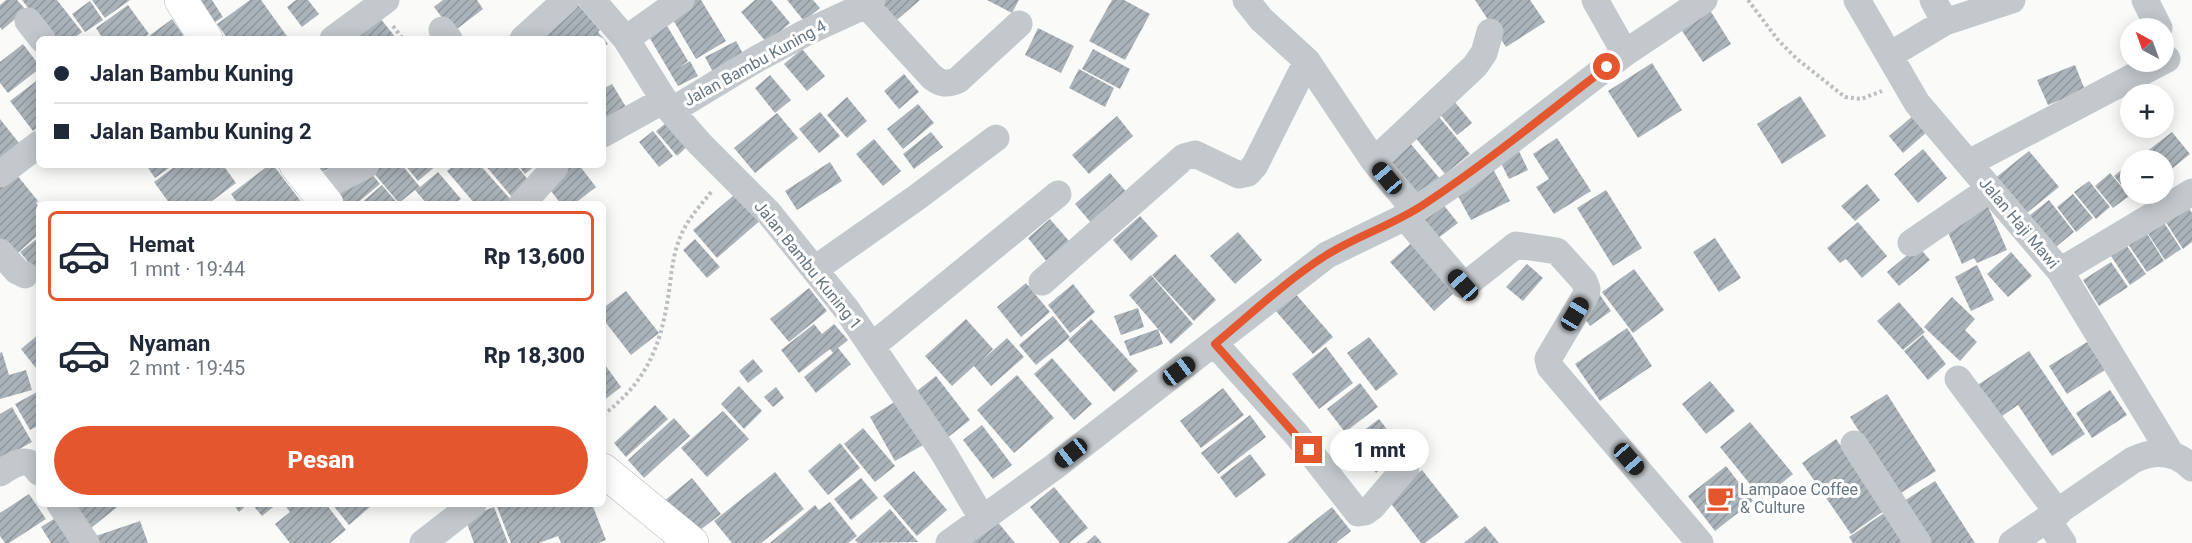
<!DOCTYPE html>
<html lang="id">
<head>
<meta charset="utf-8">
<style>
	:root { --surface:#fff; --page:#f6f6f7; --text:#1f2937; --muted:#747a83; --line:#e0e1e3; --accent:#e4572e }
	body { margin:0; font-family:Roboto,sans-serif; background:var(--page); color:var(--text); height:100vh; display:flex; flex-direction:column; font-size:22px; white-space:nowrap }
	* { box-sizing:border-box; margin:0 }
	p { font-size:20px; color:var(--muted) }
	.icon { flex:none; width:33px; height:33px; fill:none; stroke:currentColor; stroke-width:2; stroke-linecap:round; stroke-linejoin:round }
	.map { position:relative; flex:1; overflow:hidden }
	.sheet { position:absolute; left:36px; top:201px; width:570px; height:306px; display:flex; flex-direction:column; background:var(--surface); border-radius:9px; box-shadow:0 3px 15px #0003 }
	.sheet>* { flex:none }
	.banner { position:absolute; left:36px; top:36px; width:570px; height:132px; border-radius:9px; box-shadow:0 3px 15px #0003; display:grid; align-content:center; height:132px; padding:0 18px; background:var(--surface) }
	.needle { width:39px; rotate:319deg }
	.tools { position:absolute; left:2120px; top:18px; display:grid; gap:12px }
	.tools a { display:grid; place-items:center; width:54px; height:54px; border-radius:50%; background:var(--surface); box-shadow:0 3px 15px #0003; font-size:30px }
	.end { position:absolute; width:27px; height:27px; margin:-14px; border:8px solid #e4572e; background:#fff; box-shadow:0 0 0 3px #fff }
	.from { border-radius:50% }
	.bubble { position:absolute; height:42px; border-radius:21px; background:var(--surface); box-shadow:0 3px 15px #0003; font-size:20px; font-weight:800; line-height:42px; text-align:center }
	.car { position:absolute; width:18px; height:36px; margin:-18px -9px; border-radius:8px; box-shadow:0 0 4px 2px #0007; background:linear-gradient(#222 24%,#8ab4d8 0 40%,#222 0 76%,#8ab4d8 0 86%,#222 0) }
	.banner b { display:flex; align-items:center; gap:21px; height:57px; font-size:22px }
	.banner b+b { border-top:2px solid var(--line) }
	.banner i { width:15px; height:15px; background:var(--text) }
	ul { padding:10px 0 0; list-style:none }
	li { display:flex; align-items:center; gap:18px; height:90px; margin:0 12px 9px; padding:0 6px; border:3px solid transparent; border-radius:9px }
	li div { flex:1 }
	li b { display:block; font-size:22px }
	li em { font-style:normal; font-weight:800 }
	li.active { border-color:var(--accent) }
	li>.icon { width:54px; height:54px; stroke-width:1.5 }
	.primary-button { display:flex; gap:12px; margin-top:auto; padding:12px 18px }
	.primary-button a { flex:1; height:69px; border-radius:36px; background:var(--accent); color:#fff; font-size:24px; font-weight:800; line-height:69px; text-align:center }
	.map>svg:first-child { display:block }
	.building { fill:url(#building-hatch) }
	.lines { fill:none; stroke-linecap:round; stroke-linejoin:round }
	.major-casing { stroke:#b5babe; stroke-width:34 }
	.path { stroke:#bbbfc2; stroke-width:4; stroke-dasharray:3 3; stroke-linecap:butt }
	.minor { stroke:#c3c8cc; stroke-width:27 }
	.major { stroke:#fff; stroke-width:33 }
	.route { stroke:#e4572e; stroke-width:8 }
	.labels { text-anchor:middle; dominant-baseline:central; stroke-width:6; stroke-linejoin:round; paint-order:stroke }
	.street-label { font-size:16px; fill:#657683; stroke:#fff }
	.poi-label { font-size:16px; fill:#657683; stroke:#fff; text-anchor:start }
</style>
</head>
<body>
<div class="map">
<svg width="2192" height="543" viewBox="0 0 2192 543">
	<defs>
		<pattern id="building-hatch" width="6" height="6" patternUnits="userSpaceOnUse" patternTransform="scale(1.5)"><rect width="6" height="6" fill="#aab3b9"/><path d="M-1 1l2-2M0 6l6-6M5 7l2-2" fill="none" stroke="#8e969c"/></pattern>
	</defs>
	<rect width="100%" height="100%" fill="#fafaf8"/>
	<path class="building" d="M6,0H17L26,10L2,30L0,27V5Z
		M22,0H57L82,32L73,39H52Z
		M92,0H130L105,18Z
		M192,0H212L223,17L209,26Z
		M250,0H261L289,39H228L217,24Z
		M296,0H308L319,14L302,27L287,7Z
		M443,0H477L483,9L453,32L434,7Z
		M574,0L600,30L598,32L608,44L603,48V39H546L539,31Z
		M690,0H701L726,41L696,59L669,13Z
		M755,0H771L790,23L767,43L741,12Z
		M787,0H813L820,8L804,21Z
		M875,0H920L892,24Z
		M987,0H1019L1012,13Z
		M1112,0H1124L1150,14L1125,60L1089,41Z
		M1475,0H1530L1545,22L1506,47Z
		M90,1L103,20L85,32L72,14Z
		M128,5L149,34L143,39H103L96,28Z
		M1708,7L1731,44L1703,62L1678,25Z
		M375,12L397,39H360L353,30Z
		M172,19L183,35L178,39H145Z
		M663,19L688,61L676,69L690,61L698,76L678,86L645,30Z
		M1038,28L1074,46L1061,73L1025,55Z
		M736,41L746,59L715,76L705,57Z
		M23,44L39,65V69L8,93L0,83V62Z
		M802,49L825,76L807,91L784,64Z
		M1093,49L1130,69L1120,89L1082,69Z
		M1652,63L1682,110L1638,138L1608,91Z
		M2075,65L2085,90L2048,105L2037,80Z
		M1079,69L1114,88L1105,107L1069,88Z
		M904,74L919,92L899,109L884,91Z
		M770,75L791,100L775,113L755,88Z
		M39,79V127L33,131L10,101Z
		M612,84L626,107L603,121V89Z
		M1450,96L1472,123L1457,135L1435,108Z
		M1800,96L1826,136L1782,164L1757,124Z
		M847,97L867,121L847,138L827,115Z
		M918,104L934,123L903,149L887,129Z
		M1434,111L1470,154L1445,174L1410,131Z
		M820,112L840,136L819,153L799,129Z
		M777,113L798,138L755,173L734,148Z
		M1914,115L1928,131L1903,153L1889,136Z
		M1117,116L1133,136L1089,174L1072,155Z
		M0,119L19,143L0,159Z
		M671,119L691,143L677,156L656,131Z
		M653,131L673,156L659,167L639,142Z
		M931,132L943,147L914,169L903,154Z
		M2172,132L2190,154L2163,176V160H2136Z
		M1405,137L1441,180L1416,201L1381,158Z
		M1557,138L1591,191L1554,214L1536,187L1549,179L1533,154Z
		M874,139L901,171L883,186L856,154Z
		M1518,149L1528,170L1509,179L1499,159Z
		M1923,149L1947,178L1918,203L1894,174Z
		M2029,151L2059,187L2023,216L1994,179Z
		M830,162L842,181L797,210L785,191Z
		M2130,163V194H2138L2132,198L2114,176Z
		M146,165H173L155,178Z
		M177,165H223L236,183L208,204H170L154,182Z
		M269,165H273L303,204H238L231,194Z
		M312,165H338L316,174Z
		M379,165H402L420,187L438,172L461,199L454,204H427L415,190L399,203L372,171Z
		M405,165H437L418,181Z
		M454,165H480L511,200L507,204H475L447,171Z
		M485,165H516L529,181L511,196Z
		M518,165H536L525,174Z
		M564,165H579L596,187L574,204H561L544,182Z
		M366,167L380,184L356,204H341L333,195Z
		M1492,167L1510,201L1471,220L1453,187Z
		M12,169L38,201L36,203L39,207V234L12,258L0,244V179Z
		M1110,173L1128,194L1093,225L1075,204Z
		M2110,173L2129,196L2113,208L2095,186Z
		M2089,181L2110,207L2096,219L2074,192Z
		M1867,184L1880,200L1855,221L1841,206Z
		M382,185L398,204H360Z
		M740,190L763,218L717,258L693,230Z
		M1606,190L1642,248L1613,266L1577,208Z
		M2073,194L2093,218L2076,232L2057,207Z
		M1438,198L1458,223L1437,239L1418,214Z
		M2183,199L2192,213V242L2183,249L2160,213Z
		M2049,200L2074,232L2051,251L2025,219Z
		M1986,202L2007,250L1977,263L1974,258L1962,264L1946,228Z
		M1140,216L1158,236L1131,261L1113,240Z
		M1050,219L1075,248L1051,267L1028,238Z
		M2163,221L2181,249L2165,260L2147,232Z
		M1858,222L1887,256L1862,278L1846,259L1840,263L1827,248Z
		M1238,232L1262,260L1235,284L1210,256Z
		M2146,232L2164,261L2147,272L2128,244Z
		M39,237V275L20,252Z
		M1715,238L1741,278L1719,292L1693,252Z
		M695,239L720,267L707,278L683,250Z
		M1415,240L1458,289L1434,311L1390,262Z
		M1918,246L1930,260L1899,286L1887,272Z
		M2127,246L2146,274L2130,285L2111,256Z
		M2011,252L2032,276L2008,297L1987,274Z
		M1175,254L1216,300L1194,321L1152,275Z
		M2111,262L2128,287L2099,306L2083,280Z
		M1527,264L1543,278L1523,301L1506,287Z
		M1977,265L1994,300L1971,311L1955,277Z
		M1634,269L1664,310L1633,333L1602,292Z
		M1151,275L1193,324L1171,344L1129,295Z
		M1026,283L1050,312L1021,337L997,307Z
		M1073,284L1095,312L1070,333L1048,305Z
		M809,288L827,311L789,342L770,319Z
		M626,291L659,333L631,355L603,319V308Z
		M1294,292L1333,337L1313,354L1275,310Z
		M1600,295L1611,311L1590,326L1579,310Z
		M1952,297L1975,319L1965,330L1977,342L1960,361L1924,327Z
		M1899,302L1925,332L1903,350L1877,321Z
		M1138,308L1144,327L1121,335L1114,316Z
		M1053,316L1070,337L1036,365L1019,345Z
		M966,319L993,349L980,362L1007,338L1024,357L991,386L974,366L952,386L925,356Z
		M1091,319L1138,371L1114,392L1068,340Z
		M814,324L822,334L834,324L848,340L838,348L851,364L816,393L804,377L833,353L830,349L799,373L781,350Z
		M1627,328L1652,366L1600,401L1575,364Z
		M1158,329L1163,344L1130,356L1124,341Z
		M39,334V372L21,349Z
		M1923,335L1946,364L1928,380L1904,351Z
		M1369,337L1398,374L1376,391L1347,353Z
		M2087,342L2105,370L2067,394L2049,366Z
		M1326,347L1353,383L1319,409L1292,374Z
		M2029,351L2085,434L2052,456L2018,405L1992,423L1970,390Z
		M2,352L9,375L26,370L32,390L0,399V353Z
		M1052,358L1092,404L1074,420L1034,374Z
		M753,359L763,371L748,383L739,371Z
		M603,362L621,387L603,401Z
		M1017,375L1054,418L1014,453L977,410Z
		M936,376L970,420L947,438L913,394Z
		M1710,381L1735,411L1706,434L1682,404Z
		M1360,383L1378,407L1345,432L1327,409Z
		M739,386L762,411L744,429L721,404Z
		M776,387L784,398L773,407L764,397Z
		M1223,388L1244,415L1201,448L1180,421Z
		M2110,390L2127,415L2092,438L2076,413Z
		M39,391V425L30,430L15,404Z
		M1887,394L1936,471L1899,494L1850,417Z
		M898,400L923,445L895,461L870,417Z
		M655,405L668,419L626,457L614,443Z
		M12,407L32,442L0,460V414Z
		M723,411L749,439L707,477L681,448Z
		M1250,415L1266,437L1218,474L1201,453Z
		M674,418L690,436L644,478L628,460Z
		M1379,419L1404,451L1376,473L1351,440Z
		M1750,422L1793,474L1762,499L1720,447Z
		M982,425L1012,465L993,479L963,440Z
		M863,428L895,466L875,482L844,444Z
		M1836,439L1885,510L1851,534L1802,463Z
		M840,443L860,468L828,495L808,471Z
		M1250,454L1266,475L1236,498L1220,477Z
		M1726,466L1753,501L1715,531L1688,496Z
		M1422,470L1459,517L1425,543H1421L1386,497Z
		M914,471L947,510L917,536L883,496Z
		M775,472L804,509L761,543H732L714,521Z
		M692,478L721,514L691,537L663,502Z
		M861,478L878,498L851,520L834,499Z
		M1935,481L1975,543H1927L1901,503Z
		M1054,487L1088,528L1069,543H1060L1030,507Z
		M29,494L46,519L9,543H5L0,536V513Z
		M830,502L857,536L848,543H770L815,505L819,510Z
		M72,504H121L91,528Z
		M233,504H248L239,512Z
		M252,504H277L262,516Z
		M284,504H326L346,530L330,543H290L275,524L290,512Z
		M332,504H368L370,507L349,525Z
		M496,504H592L606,540L598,543H561L558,536L539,543H511Z
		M494,507L508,543H474L465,518Z
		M1332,507L1351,531L1336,543H1287Z
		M890,509L918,542L858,543L855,540Z
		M1887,511L1909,543H1853L1849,537Z
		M57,517L73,543H51L41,527Z
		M996,520L1015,543H968Z
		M140,521L148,543H99L96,536Z
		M1485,526L1499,543H1464Z
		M1095,535L1102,543H1086Z"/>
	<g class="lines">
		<defs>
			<path id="major" d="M181,0L206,39
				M296,165L327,204
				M603,470L692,543"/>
		</defs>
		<use href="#major" class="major-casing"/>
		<path class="path" d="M1748,0L1778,40L1797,59L1845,97L1861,99L1882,91
			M393,26L403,39
			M603,415C645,383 660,349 668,298C671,279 672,259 679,240C686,221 699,207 712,191"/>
		<path class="minor" d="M592,0L626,39L671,111L700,144L768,212L847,310L943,452L982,518
			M1246,0L1261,19L1307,61L1374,161L1415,210
			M1595,0L1625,53
			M1857,0L1917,103L2060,271L2171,454
			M1933,0L1945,22
			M2145,0L2159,28
			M866,5L932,77C941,84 947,85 958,80L1019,24
			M28,21L42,39
			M442,30L449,39
			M333,39L386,0
			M523,39L566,0
			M626,39L681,0
			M1890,55L1945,22L2012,0
			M671,111L755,60L805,33L866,5L872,0
			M603,134L664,100
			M1374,161L1475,66L1484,53L1490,32
			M1969,163L2167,59
			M0,174L39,144
			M316,191L366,165
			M522,204L555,167
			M1405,217L1463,285L1468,283L1516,245L1557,251L1584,281L1587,289L1586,295L1548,359L1550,367L1700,543
			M1911,243L1990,189
			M0,252L17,271L25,275
			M815,269L916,198L996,138
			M2060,271L2192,192
			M1042,282L1184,157L1195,154L1239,175L1248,173L1255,165L1307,61
			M1215,344L1296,434L1358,513L1365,512L1372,507L1406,467
			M872,346L1058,194
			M1958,379L2058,513
			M1854,444L1918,543
			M0,473C14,464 27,454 39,472
			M60,504L86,543
			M2047,519L2063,543
			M423,543L473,504
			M949,543L1054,467L1327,255L1405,217L1424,204L1464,177L1625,53L1704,0
			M2012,543L2133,460C2154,450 2175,450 2192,468"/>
		<use href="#major" class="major"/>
	</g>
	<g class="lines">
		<path class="route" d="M1309,450L1215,344C1251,314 1286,281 1325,256C1356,236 1394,225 1426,203C1489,161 1547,113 1607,67"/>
	</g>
	<defs>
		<symbol id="cafe-bare" viewBox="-9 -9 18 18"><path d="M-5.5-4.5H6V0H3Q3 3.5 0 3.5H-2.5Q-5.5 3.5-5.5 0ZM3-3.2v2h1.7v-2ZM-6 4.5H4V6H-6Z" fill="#e4572e" stroke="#fff" stroke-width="2.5" paint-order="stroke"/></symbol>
	</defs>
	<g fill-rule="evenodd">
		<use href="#cafe-bare" x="1701" y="479" width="38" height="38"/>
	</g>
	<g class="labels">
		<g class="street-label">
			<text transform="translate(755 63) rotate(-29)">Jalan Bambu Kuning 4</text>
			<text transform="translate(2019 223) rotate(50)">Jalan Haji Mawi</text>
			<text transform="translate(808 265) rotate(51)">Jalan Bambu Kuning 1</text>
		</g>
		<g class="poi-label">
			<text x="1740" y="489">Lampaoe Coffee<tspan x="1740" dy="18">&amp; Culture</tspan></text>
		</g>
	</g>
</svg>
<div class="tools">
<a><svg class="needle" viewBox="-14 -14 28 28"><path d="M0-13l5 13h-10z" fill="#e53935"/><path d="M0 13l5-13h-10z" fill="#747a83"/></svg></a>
<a>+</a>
<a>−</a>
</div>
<i class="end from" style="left:1607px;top:67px"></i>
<i class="end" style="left:1309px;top:450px"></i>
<div class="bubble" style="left:1330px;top:429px;width:99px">1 mnt</div>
<i class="car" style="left:1387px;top:178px;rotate:320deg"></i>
<i class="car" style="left:1463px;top:285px;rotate:318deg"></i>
<i class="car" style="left:1575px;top:314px;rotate:31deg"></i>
<i class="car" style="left:1179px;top:371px;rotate:53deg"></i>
<i class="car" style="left:1071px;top:453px;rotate:232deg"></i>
<i class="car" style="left:1629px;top:459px;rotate:139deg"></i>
<div class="banner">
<b><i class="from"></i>Jalan Bambu Kuning</b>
<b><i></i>Jalan Bambu Kuning 2</b>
</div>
<section class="sheet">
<ul>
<li class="active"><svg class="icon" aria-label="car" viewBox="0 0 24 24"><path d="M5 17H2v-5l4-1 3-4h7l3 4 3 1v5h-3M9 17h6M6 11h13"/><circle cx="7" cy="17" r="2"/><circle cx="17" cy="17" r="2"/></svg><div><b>Hemat</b><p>1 mnt · 19:44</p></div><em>Rp 13,600</em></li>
<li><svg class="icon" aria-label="car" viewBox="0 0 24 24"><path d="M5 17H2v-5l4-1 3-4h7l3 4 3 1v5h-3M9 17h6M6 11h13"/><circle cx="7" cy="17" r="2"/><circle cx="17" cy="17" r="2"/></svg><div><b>Nyaman</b><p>2 mnt · 19:45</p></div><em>Rp 18,300</em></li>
</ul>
<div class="primary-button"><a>Pesan</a></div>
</section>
</div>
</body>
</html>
